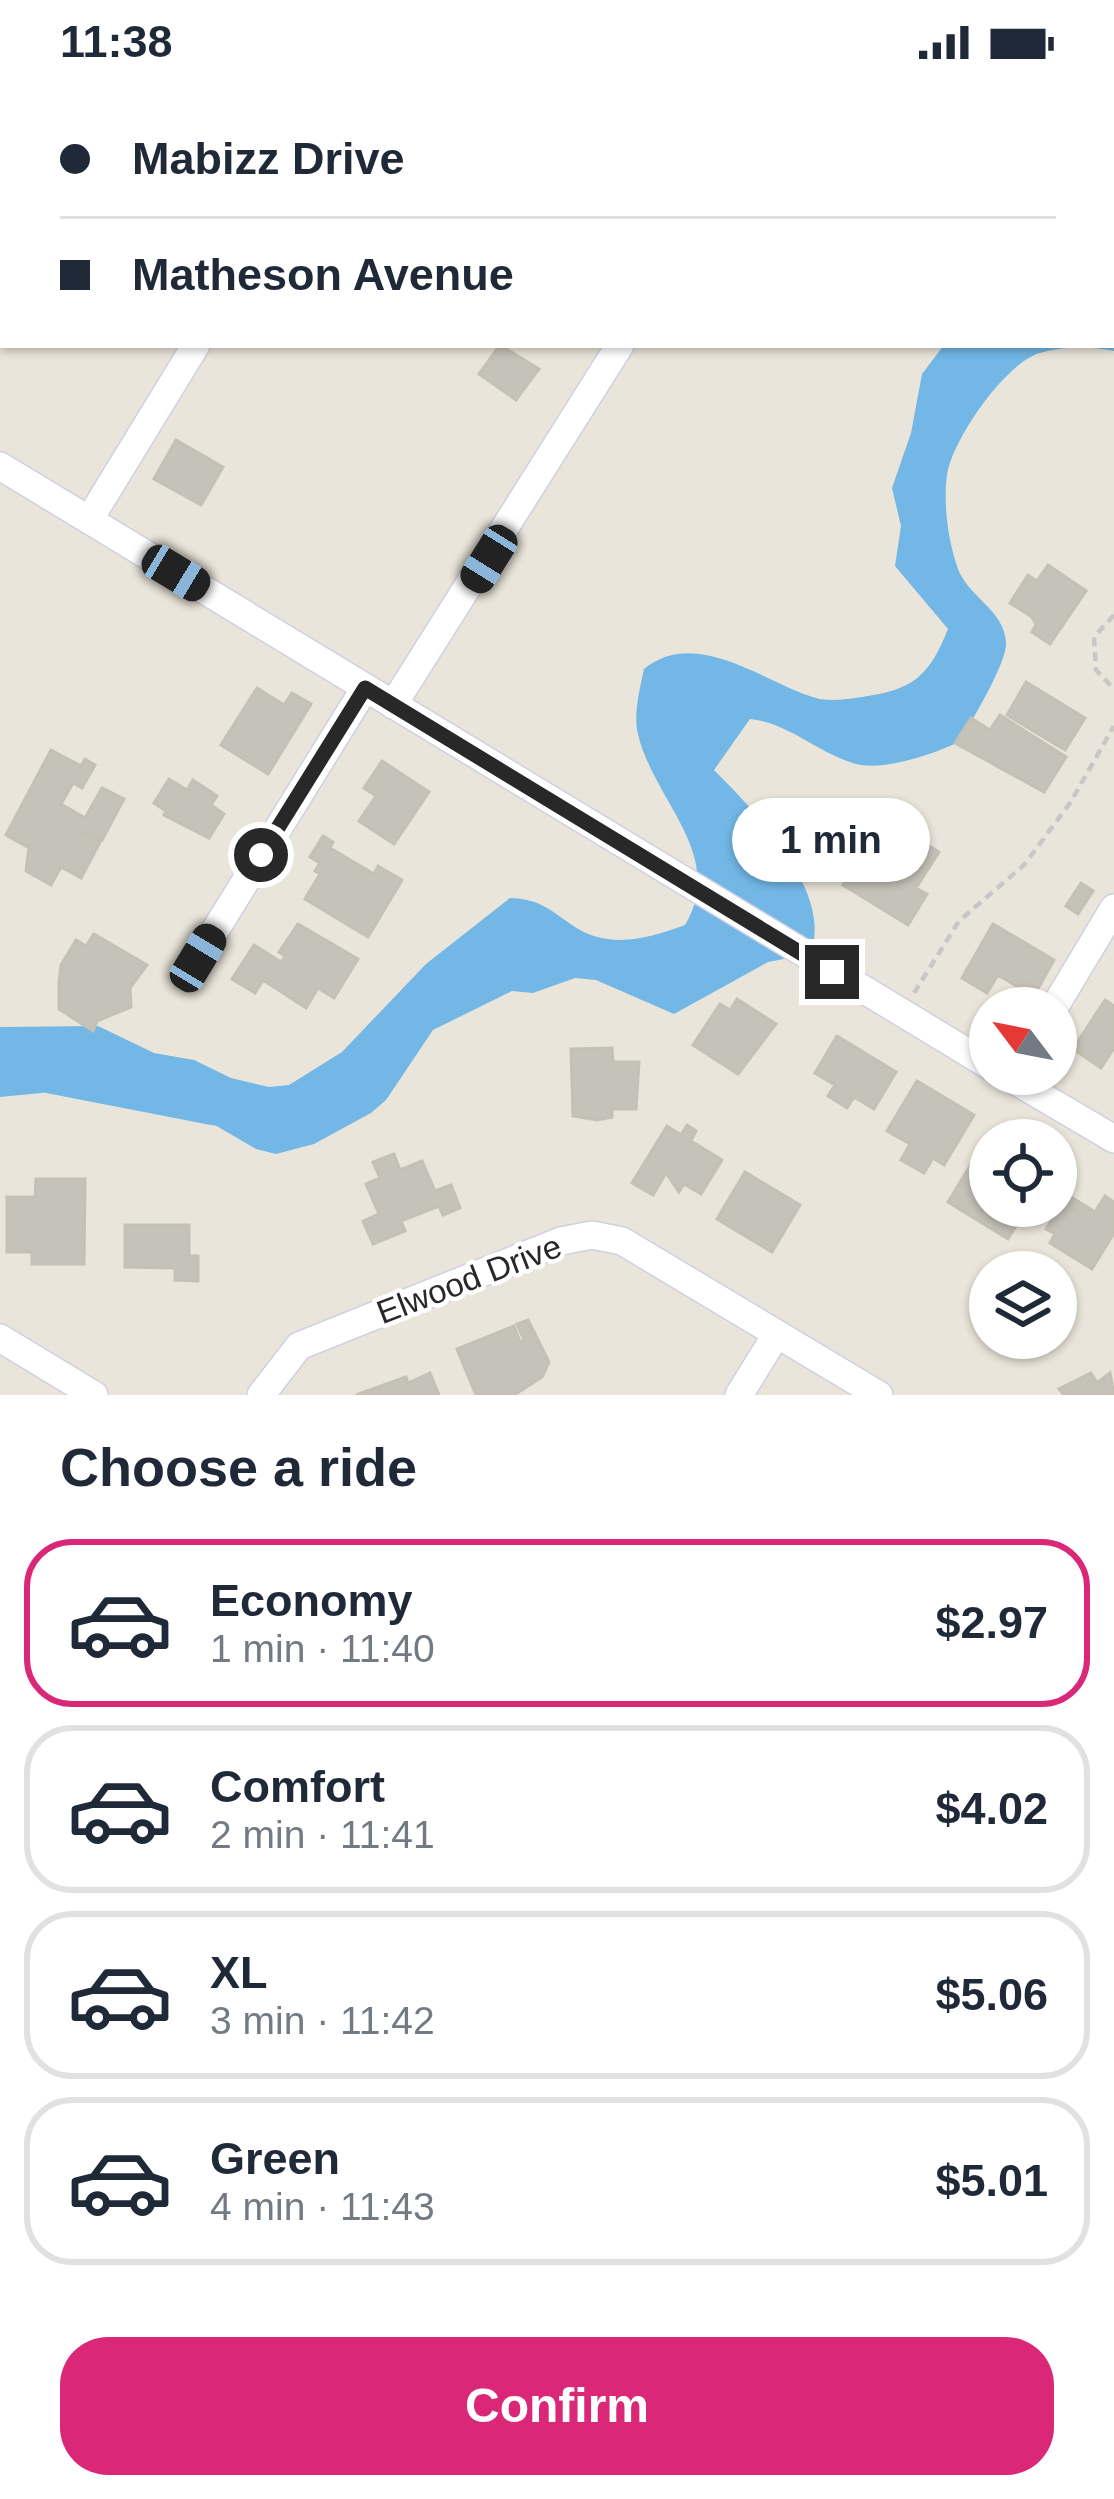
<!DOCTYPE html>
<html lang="en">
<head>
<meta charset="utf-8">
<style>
	:root { --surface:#fff; --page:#f2f2f3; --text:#1f2937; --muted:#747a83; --line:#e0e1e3; --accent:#db2777 }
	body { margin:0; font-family:Arial,sans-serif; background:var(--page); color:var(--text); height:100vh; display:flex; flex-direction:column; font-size:45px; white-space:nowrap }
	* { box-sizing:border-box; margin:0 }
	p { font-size:39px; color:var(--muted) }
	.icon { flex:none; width:66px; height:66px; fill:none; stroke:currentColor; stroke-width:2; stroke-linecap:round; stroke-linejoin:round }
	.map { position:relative; height:1311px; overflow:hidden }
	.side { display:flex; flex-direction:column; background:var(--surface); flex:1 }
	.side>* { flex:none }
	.guide { position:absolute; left:0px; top:0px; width:1116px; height:264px; box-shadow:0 3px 9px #0004; display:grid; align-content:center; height:264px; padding:0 60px; background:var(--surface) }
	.needle { width:78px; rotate:302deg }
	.controls { position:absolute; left:969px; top:903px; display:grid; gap:24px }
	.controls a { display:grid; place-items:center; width:108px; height:108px; border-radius:50%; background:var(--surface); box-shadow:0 3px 9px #0004; font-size:60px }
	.end { position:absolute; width:54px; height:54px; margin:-27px; border:15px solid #282828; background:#fff; box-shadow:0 0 0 6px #fff }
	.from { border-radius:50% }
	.bubble { position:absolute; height:84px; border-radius:42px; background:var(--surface); box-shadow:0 3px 9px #0004; font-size:39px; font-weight:800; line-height:84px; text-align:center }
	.car { position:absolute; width:36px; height:72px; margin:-36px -18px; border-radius:15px; box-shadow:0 0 9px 3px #0007; background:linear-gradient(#222 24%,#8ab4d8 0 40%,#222 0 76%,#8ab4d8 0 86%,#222 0) }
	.guide b { display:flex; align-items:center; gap:42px; height:114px; font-size:45px }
	.guide b+b { border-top:3px solid var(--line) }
	.guide i { width:30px; height:30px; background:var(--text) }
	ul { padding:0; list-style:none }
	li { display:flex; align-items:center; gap:36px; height:168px; margin:0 24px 18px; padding:0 36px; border:6px solid var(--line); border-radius:48px }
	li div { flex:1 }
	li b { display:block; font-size:45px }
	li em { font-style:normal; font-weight:800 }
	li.active { border-color:var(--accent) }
	li>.icon { width:108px; height:108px; stroke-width:1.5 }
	h2 { padding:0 60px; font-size:54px; line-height:144px }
	.action { display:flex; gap:24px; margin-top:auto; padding:24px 60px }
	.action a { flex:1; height:138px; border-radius:48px; background:var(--accent); color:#fff; font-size:48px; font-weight:800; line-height:138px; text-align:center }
	.status { display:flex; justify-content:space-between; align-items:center; height:84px; padding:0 60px; background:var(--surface); direction:ltr }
	.status svg { height:33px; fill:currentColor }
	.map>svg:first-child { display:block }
	.water { fill:#72b7e6 }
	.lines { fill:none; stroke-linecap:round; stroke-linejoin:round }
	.river { stroke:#72b7e6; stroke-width:45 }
	.building { fill:#c5c2ba; stroke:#c4c1b4; stroke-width:3 }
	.street-casing { stroke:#d0d0e0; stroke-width:30 }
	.path { stroke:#c7c7c7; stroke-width:4.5; stroke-dasharray:9 6; stroke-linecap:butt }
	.street { stroke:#fff; stroke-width:27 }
	.route { stroke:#282828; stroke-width:15 }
	.labels { text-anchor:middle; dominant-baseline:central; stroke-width:9; stroke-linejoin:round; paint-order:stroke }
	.street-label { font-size:33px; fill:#282828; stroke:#fff }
</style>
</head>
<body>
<div class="status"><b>11:38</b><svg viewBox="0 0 49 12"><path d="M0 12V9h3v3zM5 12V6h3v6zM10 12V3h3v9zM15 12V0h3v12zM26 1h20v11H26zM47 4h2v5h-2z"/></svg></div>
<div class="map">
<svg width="1114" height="1311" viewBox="0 0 1114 1311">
	<rect width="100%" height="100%" fill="#eae5da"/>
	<path class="water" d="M1114,224V267C1092,262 1063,262 1040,269C1006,278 952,356 947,391C943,418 948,456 957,482C966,512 1004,525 1006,558C1008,577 971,639 959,658C933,670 885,687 856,680C819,670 789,639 750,635L714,686C754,726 835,809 810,870L768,878L674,930L596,896L575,894L533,909L512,907L433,946L386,1016L371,1029L314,1060L276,1070L256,1065L143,999L99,994L41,1009L0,1013V943L98,942L154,969L194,976L231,994L269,1003L289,1001L342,968L426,880L510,814C539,815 549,825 572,841C608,866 646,855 685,841C727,771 653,716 638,650C633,631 640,604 644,585C697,542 764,599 816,614C830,618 847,615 862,613C912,606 929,593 948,545L895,482L901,442L892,404L911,349L922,290L944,261H1113Z"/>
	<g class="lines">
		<path class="river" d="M0,977L215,1019"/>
	</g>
	<path class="building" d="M0,0H208L3,5Z
		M500,261L539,285L516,316L479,290Z
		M176,356L223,383L201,421L154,395Z
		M1048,481L1086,507L1050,560L1032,548L1036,541L1032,533L1010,519L1028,491L1037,497Z
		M1026,598L1085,634L1065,666L1007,631Z
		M257,604L284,621L292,609L311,620L268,690L221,661Z
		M1000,631L1066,673L1044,708L955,659L971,634L990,646Z
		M51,666L81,682L85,675L95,681L82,704L73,699L61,720L85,734L102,704L124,715L102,756L80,747L100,758L81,794L61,783L51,801L26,787L29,764L6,751Z
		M382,677L429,708L394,760L359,737L376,712L364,704Z
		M169,695L187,706L193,696L217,712L211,721L224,730L209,754L164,731L166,727L154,719Z
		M892,719L913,732L904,747L939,768L916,804L927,810L908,841L843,801L862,771L855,767L877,730L883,734Z
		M323,752L333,758L330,764L374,790L378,782L402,796L368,853L305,815L320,790L315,787L320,779L310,773Z
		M1081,799L1093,807L1078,830L1066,822Z
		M298,840L358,875L334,914L318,904L306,924L263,896L255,909L232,895L254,861L281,878L285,872L279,868Z
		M993,840L1054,876L1034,912L998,891L987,909L962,894Z
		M94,850L147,881L130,904L131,923L97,937L93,947L59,925V899L61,881L76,856L86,862Z
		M737,915L776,940L738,990L693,961L720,920L730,926Z
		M1105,916L1114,922V964L1101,984L1073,965Z
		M837,952L896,988L874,1025L854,1013L847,1024L828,1012L835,1001L815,989Z
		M612,964L613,978H639L636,1025H612V1033L597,1036L573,1032L571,965Z
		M917,997L974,1031L944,1081L933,1074L924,1089L901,1076L910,1060L887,1047Z
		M687,1041L696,1047L691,1057L722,1076L701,1110L684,1100L679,1108L666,1089L653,1111L632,1099L667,1042L681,1051Z
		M987,1054L990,1122H1028L1008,1155L948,1118Z
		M394,1070L400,1086L422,1077L435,1107L451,1101L460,1124L443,1131L439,1122L401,1137L405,1147L373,1160L363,1137L379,1130L366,1100L380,1094L373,1078Z
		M745,1088L800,1121L772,1168L717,1135Z
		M36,1095H85L84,1180H32V1168H7V1113H35Z
		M1068,1111L1095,1128L1105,1112L1114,1118V1149L1092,1185L1050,1159L1055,1150L1046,1145Z
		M125,1141H189V1172H198V1197L175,1196V1184L125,1183Z
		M528,1236L549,1278L542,1293L514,1311H476L457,1265L514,1242L520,1258L524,1256L517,1240Z
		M430,1289L439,1311H356L406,1293L408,1299Z
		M1091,1289L1097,1299L1110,1289L1114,1311H1064L1059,1305Z"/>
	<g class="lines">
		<defs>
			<path id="street" d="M354,3L356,0
				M779,3L780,0
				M0,57L3,58
				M0,382L990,982
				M89,436L196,261
				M393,621L620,261
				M198,874L365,604
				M1054,924L1114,824
				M1004,990L1114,1055
				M0,1254L94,1311
				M261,1311L299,1262L561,1157L592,1151L622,1157L879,1311
				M739,1311L776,1251"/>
		</defs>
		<use href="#street" class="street-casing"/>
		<path class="path" d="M1114,531L1094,553L1096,586L1114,605
			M914,909L959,837L1024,781L1070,719L1114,642"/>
		<use href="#street" class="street"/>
	</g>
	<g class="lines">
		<path class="route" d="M261,771L365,604L832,888"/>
	</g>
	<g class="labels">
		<g class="street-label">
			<text transform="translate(469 1195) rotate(-21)">Elwood Drive</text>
		</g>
	</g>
</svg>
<div class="controls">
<a><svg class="needle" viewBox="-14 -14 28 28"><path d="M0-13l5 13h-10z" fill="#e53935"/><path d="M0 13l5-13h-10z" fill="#747a83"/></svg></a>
<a><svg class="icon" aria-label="locate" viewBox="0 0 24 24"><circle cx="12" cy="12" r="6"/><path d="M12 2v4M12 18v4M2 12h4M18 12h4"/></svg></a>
<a><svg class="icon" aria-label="layers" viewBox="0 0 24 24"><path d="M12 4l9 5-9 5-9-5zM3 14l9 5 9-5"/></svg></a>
</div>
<i class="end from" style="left:261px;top:771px"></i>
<i class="end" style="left:832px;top:888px"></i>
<div class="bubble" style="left:732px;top:714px;width:198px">1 min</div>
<i class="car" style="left:489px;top:475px;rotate:212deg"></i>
<i class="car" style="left:176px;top:489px;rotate:121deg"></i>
<i class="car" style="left:198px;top:874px;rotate:31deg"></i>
<div class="guide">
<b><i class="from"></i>Mabizz Drive</b>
<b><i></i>Matheson Avenue</b>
</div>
</div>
<section class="side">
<h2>Choose a ride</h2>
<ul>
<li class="active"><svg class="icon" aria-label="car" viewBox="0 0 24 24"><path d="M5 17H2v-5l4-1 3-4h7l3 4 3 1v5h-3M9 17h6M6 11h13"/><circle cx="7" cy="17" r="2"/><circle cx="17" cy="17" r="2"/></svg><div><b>Economy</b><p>1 min · 11:40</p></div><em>$2.97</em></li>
<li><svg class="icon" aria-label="car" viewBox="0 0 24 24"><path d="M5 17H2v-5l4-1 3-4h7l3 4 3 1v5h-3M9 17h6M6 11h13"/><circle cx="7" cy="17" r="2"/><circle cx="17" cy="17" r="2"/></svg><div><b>Comfort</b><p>2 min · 11:41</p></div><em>$4.02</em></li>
<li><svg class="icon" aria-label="car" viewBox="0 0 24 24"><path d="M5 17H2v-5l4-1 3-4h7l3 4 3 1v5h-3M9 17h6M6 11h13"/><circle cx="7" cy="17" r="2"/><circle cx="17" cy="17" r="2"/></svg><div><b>XL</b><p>3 min · 11:42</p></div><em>$5.06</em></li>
<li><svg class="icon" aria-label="car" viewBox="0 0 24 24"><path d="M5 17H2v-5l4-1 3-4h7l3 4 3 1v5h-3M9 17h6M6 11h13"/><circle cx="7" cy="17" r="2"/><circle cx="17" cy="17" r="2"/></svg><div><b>Green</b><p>4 min · 11:43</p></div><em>$5.01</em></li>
</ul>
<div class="action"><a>Confirm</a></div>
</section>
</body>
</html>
